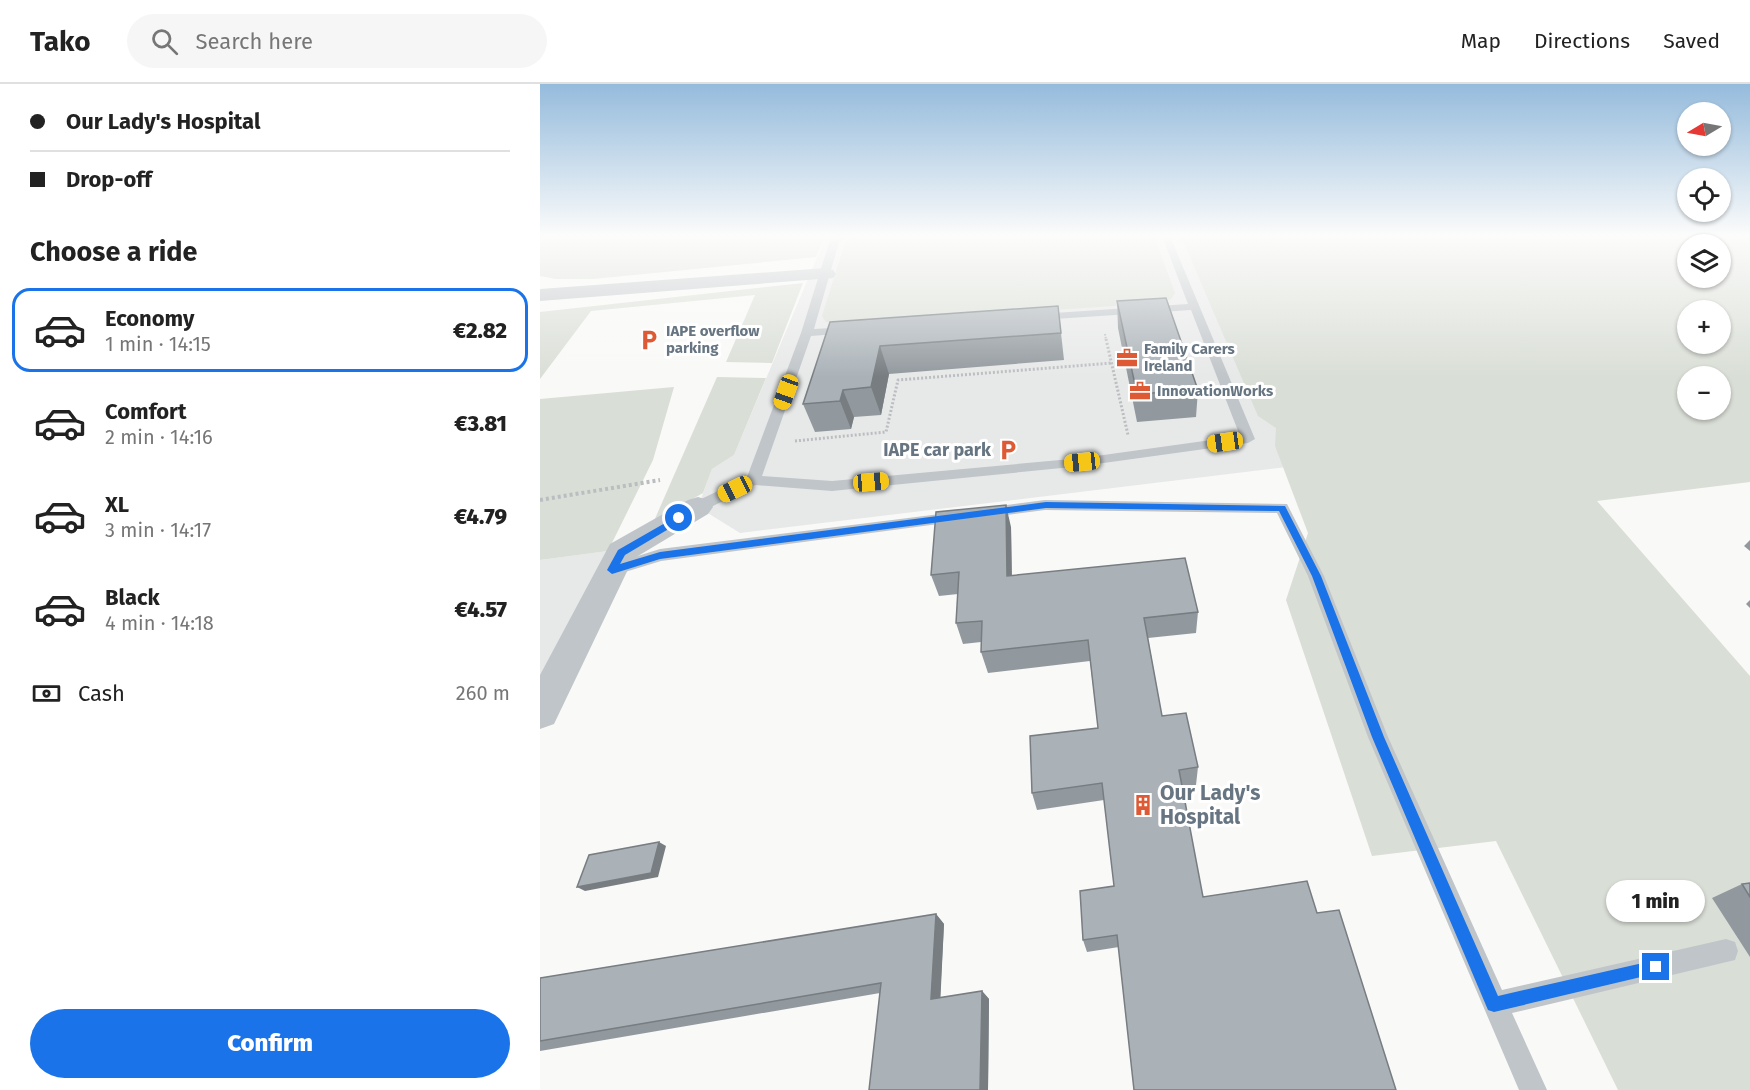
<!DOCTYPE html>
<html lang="en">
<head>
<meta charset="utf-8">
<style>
	:root { --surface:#fff; --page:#f6f6f6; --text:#222; --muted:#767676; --line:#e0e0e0; --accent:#1a73e8 }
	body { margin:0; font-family:"Fira Sans",sans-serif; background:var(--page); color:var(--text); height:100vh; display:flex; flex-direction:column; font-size:22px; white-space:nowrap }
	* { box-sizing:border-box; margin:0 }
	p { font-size:20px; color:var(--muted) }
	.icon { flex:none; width:33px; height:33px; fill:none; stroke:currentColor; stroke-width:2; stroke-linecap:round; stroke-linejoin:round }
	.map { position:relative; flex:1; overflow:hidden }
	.sheet { display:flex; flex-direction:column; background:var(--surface); width:540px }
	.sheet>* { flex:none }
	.top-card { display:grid; align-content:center; height:132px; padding:0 30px; background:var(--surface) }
	.needle { width:39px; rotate:260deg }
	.tools { position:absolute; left:1137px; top:18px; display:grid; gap:12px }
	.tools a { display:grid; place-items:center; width:54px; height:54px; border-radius:50%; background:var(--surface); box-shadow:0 2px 4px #0004; font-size:30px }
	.end { position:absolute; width:27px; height:27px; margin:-14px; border:8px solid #1a73e8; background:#fff; box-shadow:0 0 0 3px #fff }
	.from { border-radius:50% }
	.bubble { position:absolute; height:42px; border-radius:21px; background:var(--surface); box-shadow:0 2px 4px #0004; font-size:20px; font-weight:800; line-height:42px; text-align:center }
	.car { position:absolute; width:18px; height:36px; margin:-18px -9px; border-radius:8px; box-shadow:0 0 4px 2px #0007; background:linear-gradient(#f5c518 24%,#345 0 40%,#f5c518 0 76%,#345 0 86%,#f5c518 0) }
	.top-card b { display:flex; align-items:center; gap:21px; height:57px; font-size:22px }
	.top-card b+b { border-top:2px solid var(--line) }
	.top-card i { width:15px; height:15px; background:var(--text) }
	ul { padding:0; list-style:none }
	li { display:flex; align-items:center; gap:18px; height:84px; margin:0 12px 9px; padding:0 18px; border:3px solid transparent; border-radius:18px }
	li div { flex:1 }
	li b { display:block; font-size:22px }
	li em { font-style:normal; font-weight:800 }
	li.active { border-color:var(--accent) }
	li>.icon { width:54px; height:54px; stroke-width:1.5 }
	h2 { padding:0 30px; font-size:27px; line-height:72px }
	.pay { display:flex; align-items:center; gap:15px; height:66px; padding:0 30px; font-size:22px }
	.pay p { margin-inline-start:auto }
	.primary-button { display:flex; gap:12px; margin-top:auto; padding:12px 30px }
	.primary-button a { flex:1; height:69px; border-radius:36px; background:var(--accent); color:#fff; font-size:24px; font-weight:800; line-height:69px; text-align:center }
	header { display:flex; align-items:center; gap:36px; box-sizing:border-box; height:84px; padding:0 30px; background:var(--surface); border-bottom:2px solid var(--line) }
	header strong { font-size:28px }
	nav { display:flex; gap:33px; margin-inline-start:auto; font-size:21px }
	.search { width:420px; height:54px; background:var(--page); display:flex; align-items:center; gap:15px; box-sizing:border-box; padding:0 21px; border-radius:33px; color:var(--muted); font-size:22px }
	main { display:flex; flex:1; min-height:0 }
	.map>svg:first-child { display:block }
	.built { fill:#e7e8e8 }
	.green { fill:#d9ded6; fill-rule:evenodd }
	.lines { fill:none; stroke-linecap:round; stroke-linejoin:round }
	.path-far2 { stroke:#bbbec1; stroke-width:2; stroke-dasharray:1.5 1.5; stroke-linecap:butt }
	.path-far1 { stroke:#bbbec1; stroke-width:3; stroke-dasharray:2 2; stroke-linecap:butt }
	.path { stroke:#bbbec1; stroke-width:4; stroke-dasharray:3 3; stroke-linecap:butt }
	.service { fill:#c0c5c9; fill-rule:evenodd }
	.minor { fill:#c0c5c9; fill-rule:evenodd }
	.wall { fill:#92999e }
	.shaded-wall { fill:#777d81 }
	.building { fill:#aab2b8; stroke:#777d81; stroke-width:1.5 }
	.route { fill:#1a73e8 }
	.labels { text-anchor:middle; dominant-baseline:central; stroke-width:6; stroke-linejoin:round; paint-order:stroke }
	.far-poi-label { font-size:15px; font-weight:bold; fill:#667581; stroke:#fff; text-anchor:start }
	.poi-label { font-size:18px; font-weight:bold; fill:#667581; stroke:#fff; text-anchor:end }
	.near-poi-label { font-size:21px; font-weight:bold; fill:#667581; stroke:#fff; text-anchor:start }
</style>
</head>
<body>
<header>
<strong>Tako</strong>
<div class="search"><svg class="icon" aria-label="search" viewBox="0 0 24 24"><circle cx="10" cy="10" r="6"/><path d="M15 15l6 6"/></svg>Search here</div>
<nav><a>Map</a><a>Directions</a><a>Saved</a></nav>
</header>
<main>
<section class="sheet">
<div class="top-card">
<b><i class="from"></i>Our Lady's Hospital</b>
<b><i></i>Drop-off</b>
</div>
<h2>Choose a ride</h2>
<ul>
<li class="active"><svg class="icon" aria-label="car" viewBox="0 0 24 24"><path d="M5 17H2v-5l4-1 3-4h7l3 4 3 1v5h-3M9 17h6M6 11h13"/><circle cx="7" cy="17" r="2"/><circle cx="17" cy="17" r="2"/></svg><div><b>Economy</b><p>1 min · 14:15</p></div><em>€2.82</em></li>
<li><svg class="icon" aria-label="car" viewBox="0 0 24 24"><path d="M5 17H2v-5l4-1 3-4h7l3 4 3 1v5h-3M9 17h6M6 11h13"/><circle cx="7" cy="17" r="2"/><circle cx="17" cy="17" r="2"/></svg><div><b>Comfort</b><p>2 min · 14:16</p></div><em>€3.81</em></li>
<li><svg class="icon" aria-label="car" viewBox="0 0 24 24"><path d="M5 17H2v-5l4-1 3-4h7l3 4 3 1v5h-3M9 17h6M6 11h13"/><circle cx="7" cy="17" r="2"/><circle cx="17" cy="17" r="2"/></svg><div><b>XL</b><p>3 min · 14:17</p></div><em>€4.79</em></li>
<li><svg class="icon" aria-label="car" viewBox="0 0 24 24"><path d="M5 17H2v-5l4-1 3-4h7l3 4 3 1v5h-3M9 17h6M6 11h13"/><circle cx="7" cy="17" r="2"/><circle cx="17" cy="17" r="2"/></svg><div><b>Black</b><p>4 min · 14:18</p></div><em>€4.57</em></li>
</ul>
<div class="pay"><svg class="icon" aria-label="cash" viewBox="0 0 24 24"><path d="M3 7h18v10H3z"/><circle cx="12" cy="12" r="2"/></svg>Cash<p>260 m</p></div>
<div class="primary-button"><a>Confirm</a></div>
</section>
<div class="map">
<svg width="1210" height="1006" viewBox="0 0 1210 1006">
	<rect width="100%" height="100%" fill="#f9f9f7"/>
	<path class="built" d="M286,152H653L763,381L200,449L158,423L172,385L194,371Z
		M68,467L0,592V476Z"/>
	<path class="green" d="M7,152H291L282,159L276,173L53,195H16L0,192V159Z
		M319,152H614L635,209L631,215L618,219L300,240L286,238L282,232L305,159L311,154Z
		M641,152H1210V398L1057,417L1210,592V1006H1078L956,757L832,772L746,516L768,449L735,362L736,344L718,332ZM1148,160H1180V194H1148ZM1148,226H1180V260H1148ZM1148,292H1180V326H1148Z
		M263,199L232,279L186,278L215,211L51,227L0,295V228Z
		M177,293L226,294L194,371L172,385L163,409L114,437Z
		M134,303L113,376L68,467L0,476V315Z"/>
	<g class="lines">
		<path class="path-far2" d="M565,250L566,256"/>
		<path class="path-far1" d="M566,255L588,351
			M255,357L346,348L358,296L572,279"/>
		<path class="path" d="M0,416L120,396"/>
		<path class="service" d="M297,152H309L299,158L274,245L308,243L313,246L308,249L271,252L222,392L292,397L542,374L700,352L651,226L499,236L494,233L499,230L648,220L622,152H630L715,355L708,359L542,382L292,407L215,401L163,427H153L151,423L153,419L207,393L261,249L290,156Z
			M505,416L747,420L784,492L848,653L962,906L1186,855L1195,858L1198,867L1195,876L972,929L1007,1006H979L828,653L768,492L737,429L505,426L445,434L438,429L445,424Z
			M416,428L423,433L421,437L121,477L72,492L66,490L64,486L66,482L120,465Z"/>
		<path class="minor" d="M286,184L293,186L296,190L293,194L0,217V205Z
			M158,413L168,416L173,423L168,430L93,475L14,640L0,645V591L70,460L148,416Z"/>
	</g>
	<path class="wall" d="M577,217L658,306L656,333L597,338L578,244Z
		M518,222L524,276L349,290L341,331L314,333L311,345L275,348L263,320L290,238Z
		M471,443L472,492L658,528L656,549L608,554L622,632L658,683L656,701L642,703L579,863L547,868L543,856L574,802L564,716L497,726L492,709L558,644L550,577L448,589L441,568V558L423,560L416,539L418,510L399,512L391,491Z
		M1210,456V467L1204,462Z
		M1210,516V524L1206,520Z
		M1210,799V873L1172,814L1202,800Z
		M396,830L404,840L400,914L442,907L449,915L448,1006H329L340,909L0,967V894Z"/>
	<path class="shaded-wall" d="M340,262L349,290L341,331L331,303Z
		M303,306L314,333L311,345L300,317Z
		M466,421L471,443L472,514L467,492Z
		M119,758L126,762L118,793L45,807L37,803Z
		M396,830L404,840L400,923L391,915Z
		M442,907L449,915L448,1006H440Z"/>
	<path class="building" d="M626,214L658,306L597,310L577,217Z
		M518,222L521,249L340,262L331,303L303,306L300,317L263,320L290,238Z
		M466,421L467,492L645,474L658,528L604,534L622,632L646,629L658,683L639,686L663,813L767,797L777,829L799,826L856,1006H594L577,851L543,856L540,807L574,802L562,699L492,709L490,652L558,644L548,556L441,568L442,537L416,539L419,488L391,491L396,428Z
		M119,758L111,789L37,803L49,771Z
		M1210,799V813L1202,800Z
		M396,830L391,915L442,907L440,1006H329L341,899L0,957V894Z"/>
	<linearGradient id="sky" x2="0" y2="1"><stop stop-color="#95bbdc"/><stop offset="0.52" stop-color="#fcfcfb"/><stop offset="1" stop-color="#fcfcfb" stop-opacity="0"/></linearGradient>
	<rect width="1210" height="293" fill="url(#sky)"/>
	<path class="route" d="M506,418L745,422L781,492L844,653L958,912L1116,876L1122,878L1124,883L1122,888L954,928L948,926L832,653L772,492L739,427L506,424L120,475L72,490L67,486L78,466L139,431L143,434L142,437L85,471L80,480L120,468Z"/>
	<defs>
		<symbol id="parking-bare" viewBox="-9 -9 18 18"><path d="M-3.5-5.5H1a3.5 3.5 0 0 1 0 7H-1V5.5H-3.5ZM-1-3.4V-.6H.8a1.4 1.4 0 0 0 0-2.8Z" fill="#dd5a34" stroke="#fff" stroke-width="2.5" paint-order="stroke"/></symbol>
		<symbol id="office-bare" viewBox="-9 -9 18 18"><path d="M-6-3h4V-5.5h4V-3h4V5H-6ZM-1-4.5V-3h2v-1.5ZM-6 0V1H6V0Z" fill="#dd5a34" stroke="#fff" stroke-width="2.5" paint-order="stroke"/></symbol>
		<symbol id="building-bare" viewBox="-9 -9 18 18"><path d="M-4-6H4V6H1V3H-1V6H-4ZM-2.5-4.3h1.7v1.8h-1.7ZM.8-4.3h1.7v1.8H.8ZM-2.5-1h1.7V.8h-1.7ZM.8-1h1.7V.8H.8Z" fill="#dd5a34" stroke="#fff" stroke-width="2.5" paint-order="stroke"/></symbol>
	</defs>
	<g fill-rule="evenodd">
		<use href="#parking-bare" x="94" y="241" width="30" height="30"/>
		<use href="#office-bare" x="572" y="259" width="30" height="30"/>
		<use href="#office-bare" x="585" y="292" width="30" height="30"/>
		<use href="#parking-bare" x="453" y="351" width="30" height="30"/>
		<use href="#building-bare" x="588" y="706" width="30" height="30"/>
	</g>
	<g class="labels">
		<g class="far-poi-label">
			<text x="126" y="247">IAPE overflow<tspan x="126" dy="17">parking</tspan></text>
			<text x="604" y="265">Family Carers<tspan x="604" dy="17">Ireland</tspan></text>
			<text x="617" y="307">InnovationWorks</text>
		</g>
		<g class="poi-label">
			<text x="451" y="366">IAPE car park</text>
		</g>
		<g class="near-poi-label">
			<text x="620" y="709">Our Lady's<tspan x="620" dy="24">Hospital</tspan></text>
		</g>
	</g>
</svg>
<div class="tools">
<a><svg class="needle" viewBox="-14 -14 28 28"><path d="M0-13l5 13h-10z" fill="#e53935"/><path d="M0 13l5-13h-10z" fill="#767676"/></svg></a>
<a><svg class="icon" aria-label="locate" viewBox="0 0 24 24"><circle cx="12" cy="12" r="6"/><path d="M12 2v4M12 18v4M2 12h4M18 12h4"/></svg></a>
<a><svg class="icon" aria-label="layers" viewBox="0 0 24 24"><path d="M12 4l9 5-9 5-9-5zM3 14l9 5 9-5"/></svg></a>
<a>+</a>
<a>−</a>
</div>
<i class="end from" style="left:139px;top:434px"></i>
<i class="end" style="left:1116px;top:883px"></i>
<div class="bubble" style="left:1066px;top:796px;width:99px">1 min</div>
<i class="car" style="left:246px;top:308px;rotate:200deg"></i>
<i class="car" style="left:685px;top:358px;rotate:262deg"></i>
<i class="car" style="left:542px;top:378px;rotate:264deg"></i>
<i class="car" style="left:331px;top:398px;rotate:85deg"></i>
<i class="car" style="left:195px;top:405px;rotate:244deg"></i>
</div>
</main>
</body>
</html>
